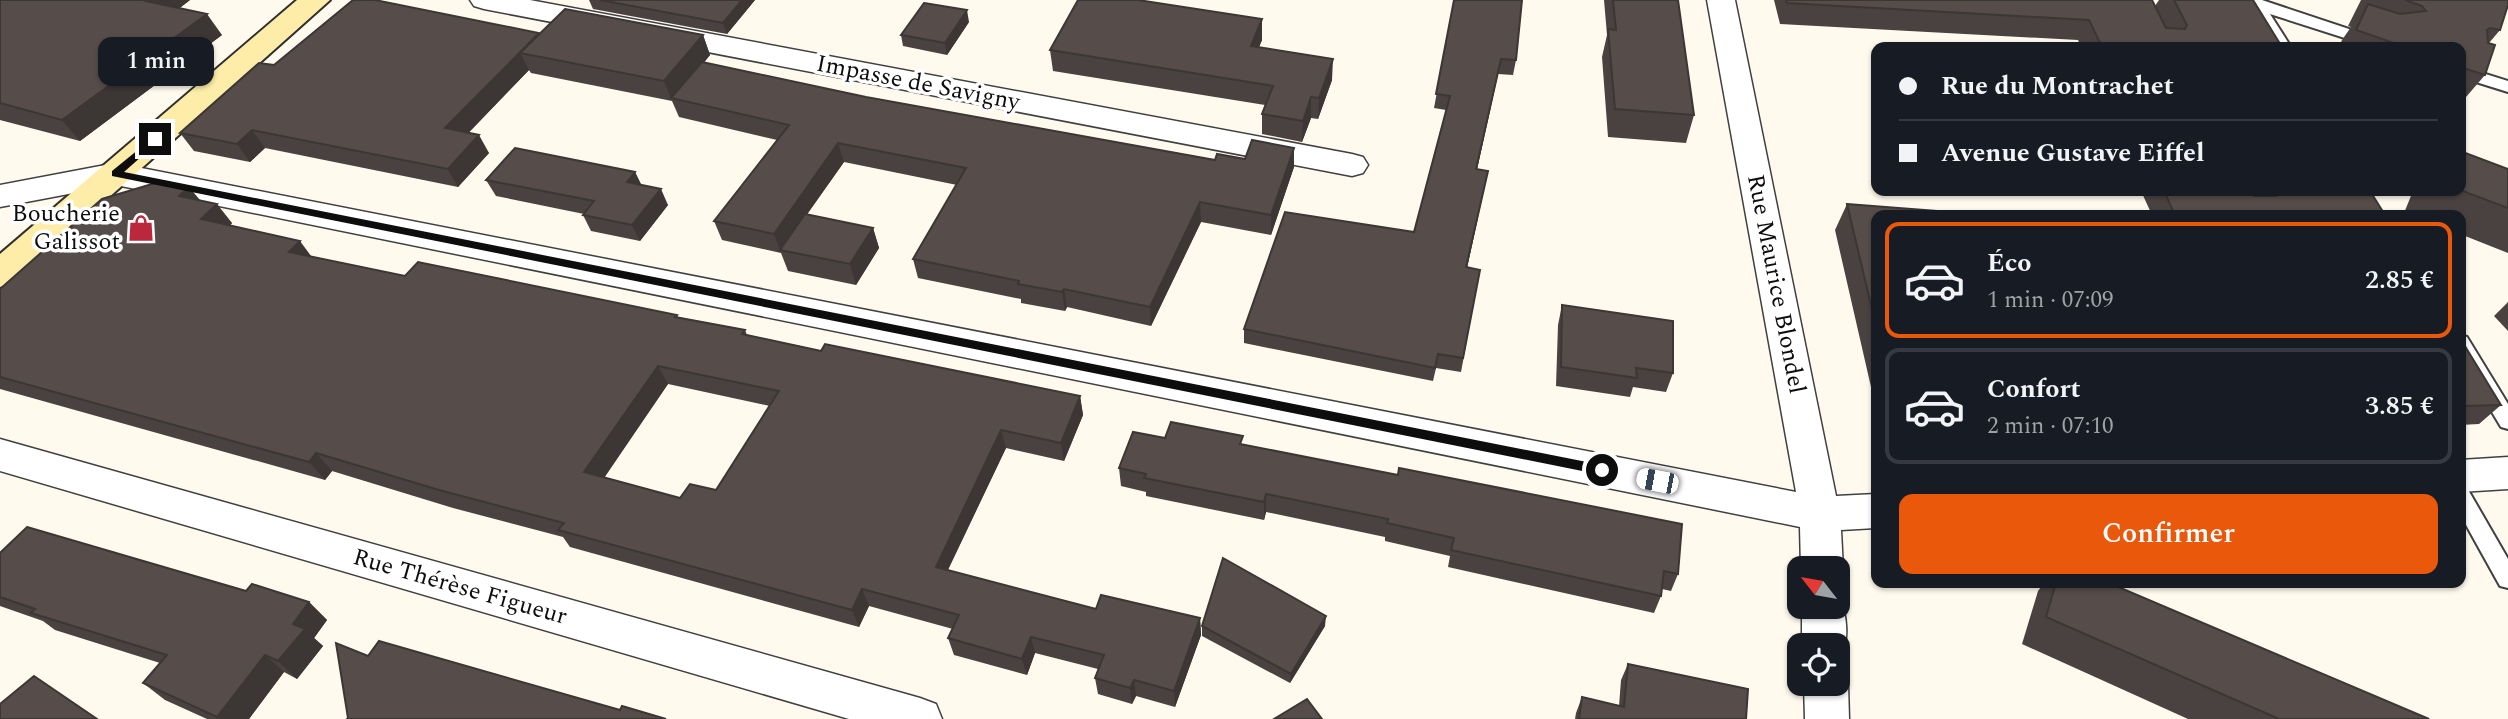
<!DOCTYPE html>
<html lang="fr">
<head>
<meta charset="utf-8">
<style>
	:root { --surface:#171b24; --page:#242831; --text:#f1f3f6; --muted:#9ea1a6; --line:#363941; --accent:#ea580c }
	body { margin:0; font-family:Spectral,serif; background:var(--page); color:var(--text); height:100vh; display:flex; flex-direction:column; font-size:26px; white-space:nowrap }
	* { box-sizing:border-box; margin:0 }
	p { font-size:23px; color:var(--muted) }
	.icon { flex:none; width:38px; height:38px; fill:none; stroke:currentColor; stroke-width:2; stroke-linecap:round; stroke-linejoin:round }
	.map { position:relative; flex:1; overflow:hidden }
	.side { position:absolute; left:1871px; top:210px; width:595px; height:378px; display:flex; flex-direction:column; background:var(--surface); border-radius:14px; box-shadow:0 2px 5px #0004 }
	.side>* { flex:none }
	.banner { position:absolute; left:1871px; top:42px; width:595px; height:154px; border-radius:14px; box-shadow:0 2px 5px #0004; display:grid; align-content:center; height:154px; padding:0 28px; background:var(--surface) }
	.needle { width:46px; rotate:301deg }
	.controls { position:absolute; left:1787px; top:556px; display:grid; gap:14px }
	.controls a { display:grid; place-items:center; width:63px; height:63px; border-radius:14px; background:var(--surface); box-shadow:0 2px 5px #0004; font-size:35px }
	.end { position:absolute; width:32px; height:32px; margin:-16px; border:9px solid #0d0d0d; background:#fff; box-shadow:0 0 0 4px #fff }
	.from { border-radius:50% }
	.bubble { position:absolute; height:49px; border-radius:14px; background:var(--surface); box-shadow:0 2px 5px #0004; font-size:23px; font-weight:600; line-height:49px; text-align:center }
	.car { position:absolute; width:21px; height:42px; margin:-21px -10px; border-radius:9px; box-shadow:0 0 5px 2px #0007; background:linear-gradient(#fff 24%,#345 0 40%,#fff 0 76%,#345 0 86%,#fff 0) }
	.banner b { display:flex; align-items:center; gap:24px; height:66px; font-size:26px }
	.banner b+b { border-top:2px solid var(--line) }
	.banner i { width:18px; height:18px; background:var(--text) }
	ul { padding:12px 0 0; list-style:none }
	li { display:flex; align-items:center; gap:21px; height:116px; margin:0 14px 10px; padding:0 14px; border:4px solid var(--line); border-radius:14px }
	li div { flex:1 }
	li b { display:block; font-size:26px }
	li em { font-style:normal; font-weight:600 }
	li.selected { border-color:var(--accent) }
	li>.icon { width:63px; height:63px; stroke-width:1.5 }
	.cta { display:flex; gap:14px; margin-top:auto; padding:14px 28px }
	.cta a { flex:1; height:80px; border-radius:14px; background:var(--accent); color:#fff; font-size:28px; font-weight:600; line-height:80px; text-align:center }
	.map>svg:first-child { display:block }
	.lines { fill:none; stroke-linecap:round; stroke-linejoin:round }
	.lane-casing { stroke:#404040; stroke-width:4 }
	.street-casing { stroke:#404040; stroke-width:3 }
	.secondary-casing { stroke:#2f2f2f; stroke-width:4 }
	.lane { fill:#fff; fill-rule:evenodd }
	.street { fill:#fff; fill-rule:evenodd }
	.secondary { fill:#feeda9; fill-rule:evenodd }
	.wall { fill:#4a4240; fill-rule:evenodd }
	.shaded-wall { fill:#3c3634 }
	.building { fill:#564d4a; stroke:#3c3634; stroke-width:2; fill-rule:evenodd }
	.route { fill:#0d0d0d }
	.labels { text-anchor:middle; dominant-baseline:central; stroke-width:7; stroke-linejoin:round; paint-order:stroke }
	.street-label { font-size:24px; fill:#0d0d0d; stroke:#fff }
	.poi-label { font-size:24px; fill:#0d0d0d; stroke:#fff; text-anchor:end }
</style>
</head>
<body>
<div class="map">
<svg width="2508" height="719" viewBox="0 0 2508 719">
	<rect width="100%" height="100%" fill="#fffaed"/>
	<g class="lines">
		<defs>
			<path id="lane" d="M2246,0H2262L2394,44L2396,47H2373L2270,14L2291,47H2275Z
				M2460,66L2508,81V92L2460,77Z
				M2460,335L2467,337L2508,404V429L2501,427L2460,359Z
				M2460,486L2467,488L2508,559V588L2500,586L2460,514Z"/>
			<path id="street" d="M470,0H530L1352,154L1363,157L1368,165L1363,173L1352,176L484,9L474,6Z
				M1707,0H1735L1836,496L1876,494V528L1841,530L1843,569L1838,580V569H1801L1800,527L116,185L0,207V185L116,163L1796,492Z
				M0,439L920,698L936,704L942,719H849L0,471Z
				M2508,457V489L2460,492V460Z
				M1838,594C1847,613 1851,643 1838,660V646H1802V607H1838Z
				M1838,668L1842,670L1848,684L1849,719H1805L1804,684H1838Z"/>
			<path id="secondary" d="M297,0H330L13,283L0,287V254Z"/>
		</defs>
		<use href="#lane" class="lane-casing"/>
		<use href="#street" class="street-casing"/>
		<use href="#secondary" class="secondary-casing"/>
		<use href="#lane" class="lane"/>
		<use href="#street" class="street"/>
		<use href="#secondary" class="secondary"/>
	</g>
	<path class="wall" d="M0,0H190L179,8L222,35L80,141L0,120Z
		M589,0H755L727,34L593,9Z
		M1078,0H1144L1143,1L1262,40L1259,47L1332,80L1318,119L1311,118L1302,142L1262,134V114L1265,105L1053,71L1050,50Z
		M1454,0L1516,60L1513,75L1498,74L1477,169L1485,185L1467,268L1480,270L1461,372L1436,368L1433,381L1244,343V329L1414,232L1446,110L1434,108Z
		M1604,0H1678L1694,115L1686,143L1608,137L1602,57L1607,35Z
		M1774,0H2152L2155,6L2159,0H2253L2282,47H2081L2078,40L1780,24Z
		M2361,0H2508L2500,30L2489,43L2485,75L2460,104V47H2339L2342,40L2351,27L2348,26Z
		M969,22L947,55L903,46L901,35Z
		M539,33L540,34L703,35L710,55L704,62L866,97L1215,160L1245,159L1294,148V167L1271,235L1201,222L1151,326L1067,307L1065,311L1021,303V299L918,278L913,259L957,185L844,162L807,214L873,228L879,248L856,285L788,271L781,253L722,240L714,221L777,140L679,117L672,101L531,73L529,70L468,133L489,153L458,187L265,148L250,162L194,151L180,133L274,65Z
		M2508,169V253L2460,234V215H2411L2404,213L2413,191H2460Z
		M635,172L641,185L668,205L640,241L591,231L583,215L584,214L496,196L486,180Z
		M2141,191H2370L2385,215H2152Z
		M200,200L232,223L230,226L312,257L405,276L677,315L678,317L745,330L747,335L821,351L1080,396L1083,415L1064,461L1006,448L948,570L1096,609L1200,618L1201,635L1175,707L1136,696L1132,704L1098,694L1095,678L1098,669L1035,653L1027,675L954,655L948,638L953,629L869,606L859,627L570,547L563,537L453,508L332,471L325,480L0,389V289ZM668,384L770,406L716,490L680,498L604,477Z
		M1847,204L1876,215V388L1871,387L1835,230Z
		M2508,302V331L2494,316Z
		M1562,305L1673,373L1666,392L1633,387L1630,397L1556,386L1558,325Z
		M2460,338L2501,405L2479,424L2460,425Z
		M1165,438L1243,445L1678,574L1671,591L1662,589L1661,596L1654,613L1448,567L1450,556L1385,541V537L1266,512L1264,520L1146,496V492L1121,486L1119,468Z
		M0,553L309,602L327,620L314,638L323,646L297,679L284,672L249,719H207L165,700L143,683L160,663L55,630L43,621L0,606Z
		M2044,583H2109L2429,719H2188L2022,644L2038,591Z
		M1202,626H1325L1290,683L1202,636Z
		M1628,664L1746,719H1575L1576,713L1582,697L1619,706L1621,680Z"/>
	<path class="shaded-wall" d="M148,0H190L161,23L146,1Z
		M742,0H755L727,34L723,23Z
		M967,10L969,22L947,55L945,43Z
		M207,14L222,35L80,141L62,120Z
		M1262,19V40L1251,66V46Z
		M539,33L548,51L520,53L529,70L455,147L445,128Z
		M703,35L710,55L675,99L671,98L664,81Z
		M1333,59L1332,80L1318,119L1319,98Z
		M1501,59L1498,74L1474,183L1476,169Z
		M1311,97V118L1302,142L1303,121Z
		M252,130L265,148L250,162L237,144Z
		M479,135L489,153L458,187L448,169Z
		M838,143L844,162L782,250H780L781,253L774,234Z
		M1294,148V167L1271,235V215Z
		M1488,171L1485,185L1464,282L1466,267Z
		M635,172L643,188L627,182Z
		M189,187L205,206L179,196Z
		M661,189L668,205L640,241L632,225Z
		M1200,202L1201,222L1151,326L1150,307Z
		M217,204L232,223L216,238L201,219Z
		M873,228L879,248L856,285L850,264Z
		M300,241L314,260L289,252Z
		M1064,289L1067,307L1065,311L1062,292Z
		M658,366L668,384L596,490L584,472Z
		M1080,396L1083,415L1064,461L1061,443Z
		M1001,430L1006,448L941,584L936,567Z
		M316,453L332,471L325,480L309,462Z
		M1266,494V512L1264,520V502Z
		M862,589L869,606L859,627L852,610Z
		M309,602L327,620L314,638L323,646L297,679L278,661L293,624Z
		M1326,616L1325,626L1290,683L1291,674Z
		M1200,618L1201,635L1175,707L1174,691Z
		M1031,637L1035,653L1027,675L1022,659Z
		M265,655L284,672L249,719H220L217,717Z
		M1134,680L1136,696L1132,704L1130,688Z"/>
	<path class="building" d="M0,0H148L146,1L207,14L62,120L0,103Z
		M353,0H375L539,33L445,128L479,135L448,169L252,130L237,144L180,133L259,63L274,65Z
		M600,0H742L723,23Z
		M1078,0H1138L1262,19L1251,46L1333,59L1319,98L1311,97L1303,121L1262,114L1273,86L1050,50Z
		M1454,0H1522L1516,60L1501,59L1476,169L1488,171L1466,267L1480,270L1463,358L1438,354L1435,368L1244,329L1285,212L1414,232L1450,96L1436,94Z
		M1613,0H1678L1694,115L1615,109L1608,29L1616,30Z
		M1786,0H2152L2166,28L2185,29L2187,25L2174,0H2253L2282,47H2102L2089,20L1787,3Z
		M2405,0H2508V5L2500,30L2490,28L2487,30L2488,43L2495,45L2485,75L2460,67V47H2405L2356,30L2368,4L2400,14L2426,11L2422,6Z
		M924,3L967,10L945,43L901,35Z
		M565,9L703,35L664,81L520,53Z
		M702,62L866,97L1215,160L1217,154L1245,159L1252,140L1294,148L1271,215L1200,202L1150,307L1064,289L1062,292L1018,284L1019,281L913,259L966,168L838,143L774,234L714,221L789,125L671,98Z
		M515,148L635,172L627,182L661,189L632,225L583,215L594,201L486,180Z
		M2460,151L2508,169V208L2460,190Z
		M162,181L189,187L179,196L217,204L201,219L300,241L289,252L405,276L418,262L677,315L675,317L745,330L742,334L821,351L825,344L1080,396L1061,443L1001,430L936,567L1096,609L1101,595L1200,618L1174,691L1134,680L1130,688L1095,678L1104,655L1031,637L1022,659L948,638L959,615L862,589L852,610L558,530L564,523L439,490L316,453L309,462L0,377V289L102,199ZM658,366L779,391L716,490L690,484L680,498L584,472Z
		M2164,191H2252L2254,196H2276L2277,193L2276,191H2370L2385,215H2175Z
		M1847,204L1989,215H1876V326Z
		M805,214L873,228L850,264L780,250Z
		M1562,305L1673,321V373L1636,368L1637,378L1561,367Z
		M2460,338L2501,405L2460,406Z
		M1171,422L1243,436L1240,444L1398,475L1399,468L1682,524L1678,574L1664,571L1661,596L1451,550L1454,538L1387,523L1388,519L1266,494L1264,502L1144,478L1146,474L1119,468L1133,432L1165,438Z
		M27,527L246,591L252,584L309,602L293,624L305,629L278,661L265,655L217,717L143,683L167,655L31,613L35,609L0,597V553Z
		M1223,558L1326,616L1291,674L1202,626Z
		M2056,583H2109L2429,719H2279L2046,617Z
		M379,641L620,710L622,706L666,719H347L348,718L336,643L368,656Z
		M1628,664L1748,689L1746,719H1579L1582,697L1624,707Z
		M34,676L97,719H0V704Z
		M1307,699L1322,719H1274Z"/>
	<path class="route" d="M155,136L160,139L159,141L124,172L1602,465L1609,470L1602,475L112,176V171Z"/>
	<defs>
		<symbol id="shop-bare" viewBox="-9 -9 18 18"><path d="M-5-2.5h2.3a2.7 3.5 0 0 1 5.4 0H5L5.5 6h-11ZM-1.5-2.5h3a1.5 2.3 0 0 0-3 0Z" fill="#bb273b" stroke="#fff" stroke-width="2.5" paint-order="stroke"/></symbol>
	</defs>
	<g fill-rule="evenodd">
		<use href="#shop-bare" x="122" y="209" width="38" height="38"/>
	</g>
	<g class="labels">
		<g class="street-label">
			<text transform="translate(918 83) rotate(11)">Impasse de Savigny</text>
			<text transform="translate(1776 284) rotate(79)">Rue Maurice Blondel</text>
			<text transform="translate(460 587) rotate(16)">Rue Thérèse Figueur</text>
		</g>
		<g class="poi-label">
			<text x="120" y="214">Boucherie<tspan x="120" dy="28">Galissot</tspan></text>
		</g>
	</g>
</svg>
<div class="controls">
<a><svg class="needle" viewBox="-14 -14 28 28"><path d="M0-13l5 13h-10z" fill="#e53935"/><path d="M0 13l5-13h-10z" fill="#9ea1a6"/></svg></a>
<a><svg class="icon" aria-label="locate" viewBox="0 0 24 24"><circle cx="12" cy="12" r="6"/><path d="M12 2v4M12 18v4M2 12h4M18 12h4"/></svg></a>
</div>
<i class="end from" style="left:1602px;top:470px"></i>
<i class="end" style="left:155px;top:139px"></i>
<div class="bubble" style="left:98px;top:37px;width:116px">1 min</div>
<i class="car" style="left:1657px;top:481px;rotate:281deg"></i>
<div class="banner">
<b><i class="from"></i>Rue du Montrachet</b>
<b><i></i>Avenue Gustave Eiffel</b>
</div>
<section class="side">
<ul>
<li class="selected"><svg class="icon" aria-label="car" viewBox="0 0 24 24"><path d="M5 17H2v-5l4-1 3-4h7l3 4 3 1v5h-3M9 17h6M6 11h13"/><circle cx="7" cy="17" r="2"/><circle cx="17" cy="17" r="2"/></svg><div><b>Éco</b><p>1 min · 07:09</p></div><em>2.85 €</em></li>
<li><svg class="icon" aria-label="car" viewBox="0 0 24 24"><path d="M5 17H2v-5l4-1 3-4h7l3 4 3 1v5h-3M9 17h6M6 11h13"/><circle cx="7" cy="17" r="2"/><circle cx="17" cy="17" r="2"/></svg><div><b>Confort</b><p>2 min · 07:10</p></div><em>3.85 €</em></li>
</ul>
<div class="cta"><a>Confirmer</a></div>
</section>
</div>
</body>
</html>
